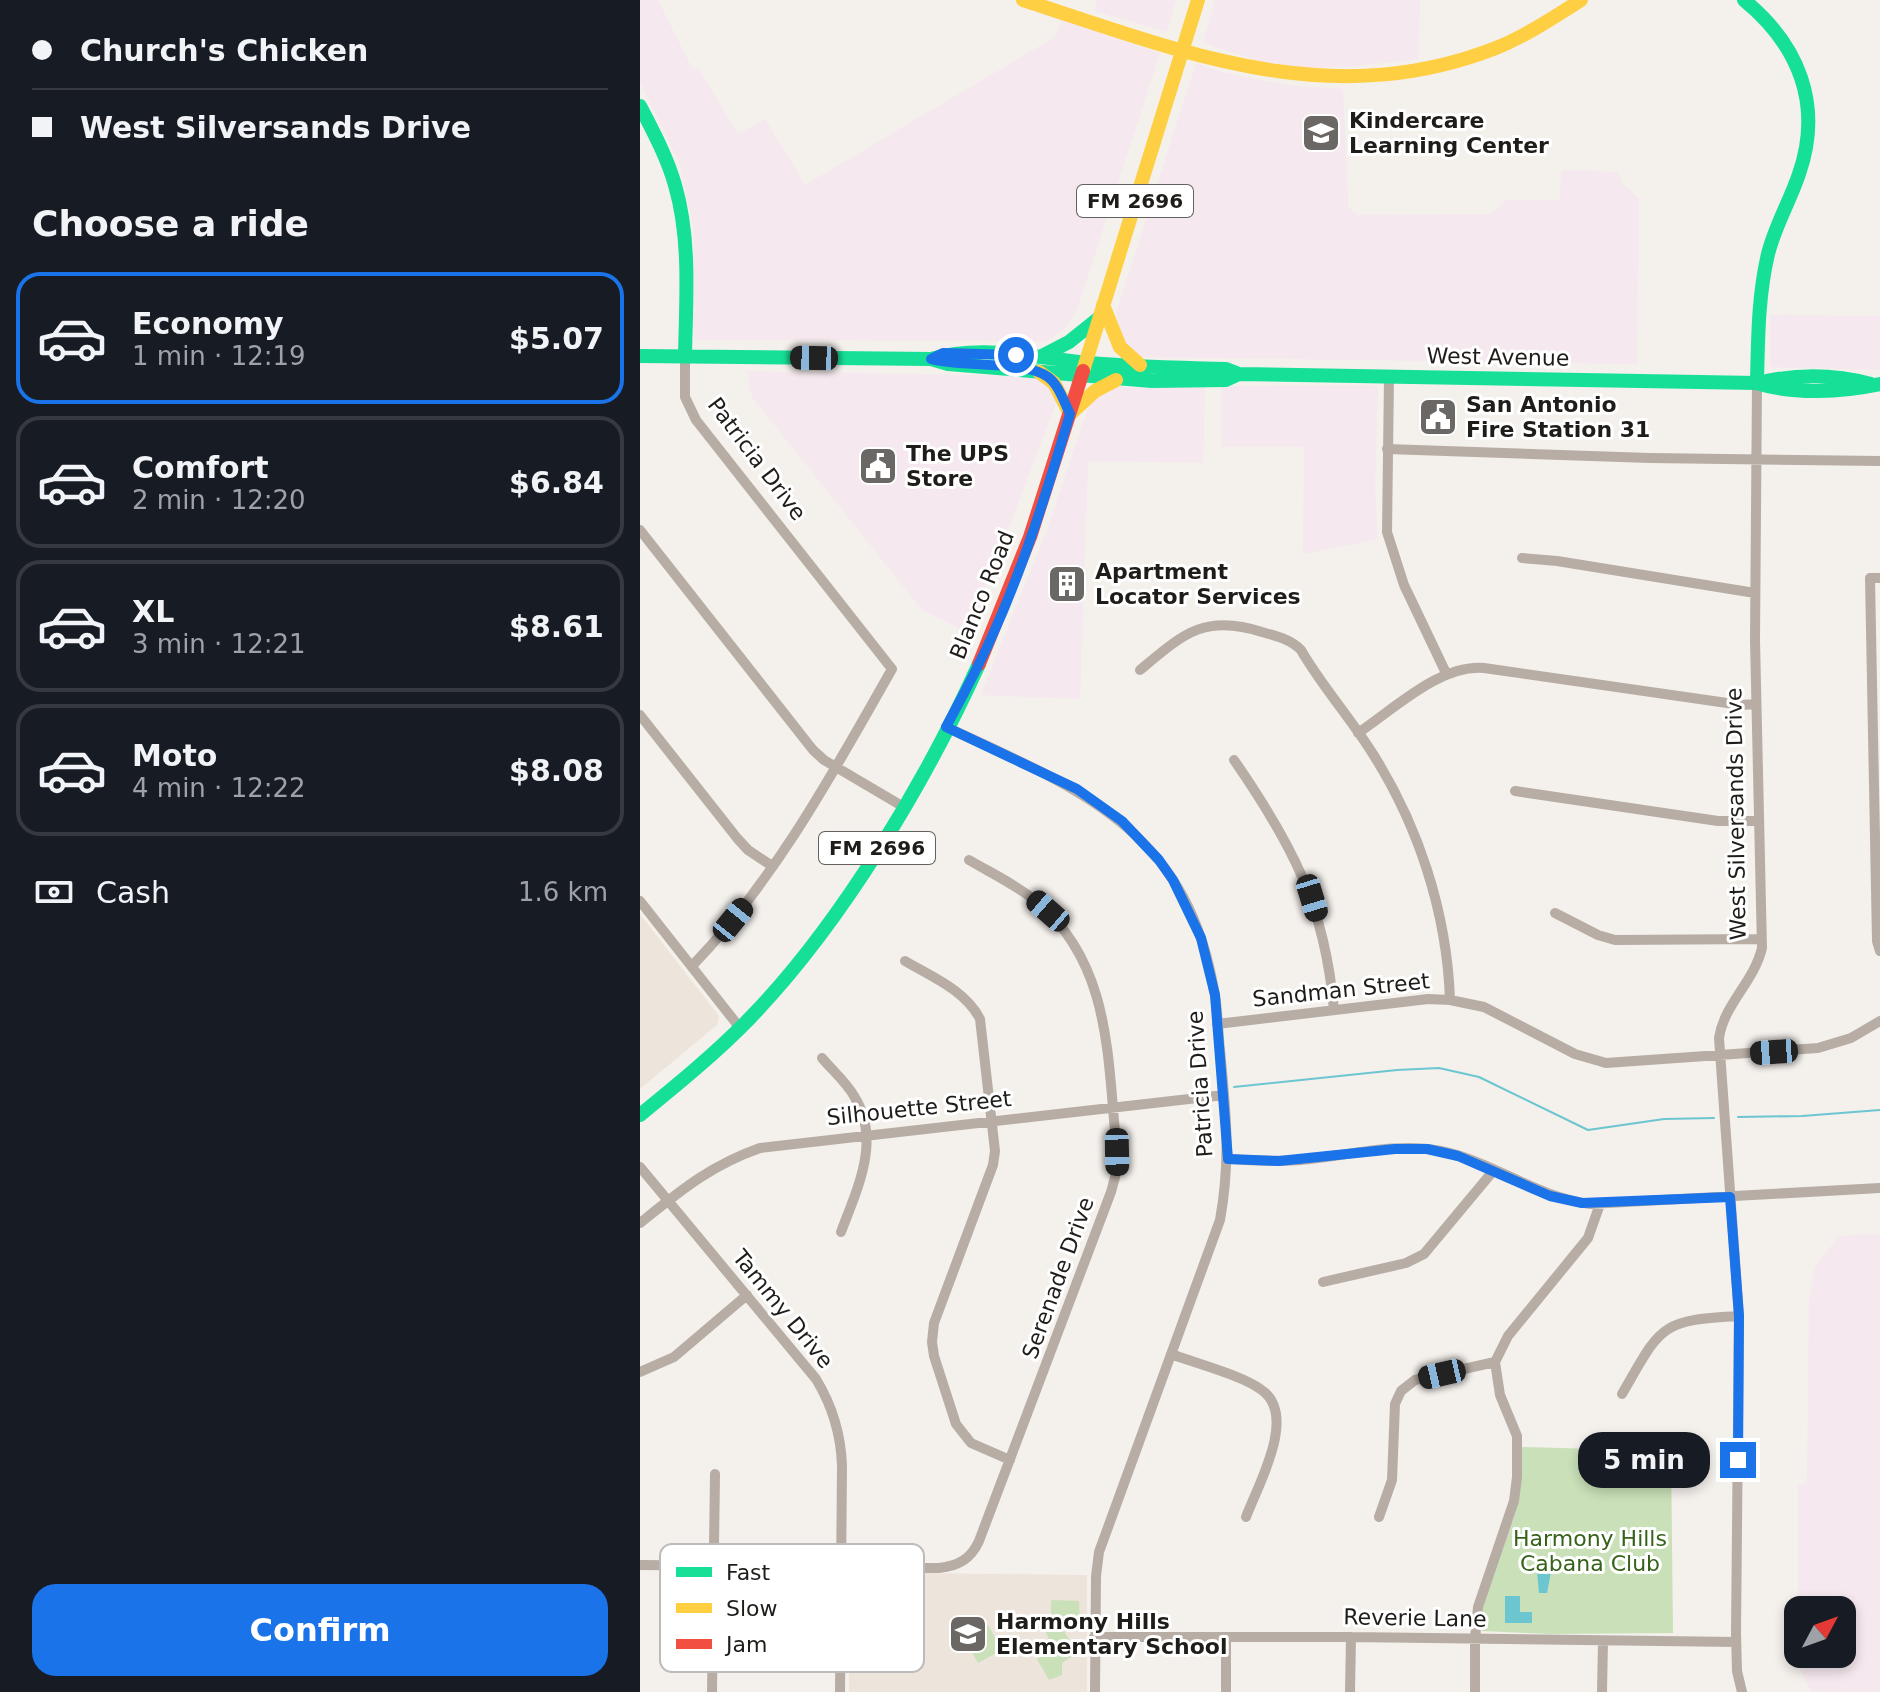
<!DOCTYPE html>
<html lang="en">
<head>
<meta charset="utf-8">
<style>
	:root { --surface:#171b24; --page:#242831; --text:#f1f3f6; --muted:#9ea1a6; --line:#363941; --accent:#1a73e8 }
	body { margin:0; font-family:"DejaVu Sans",sans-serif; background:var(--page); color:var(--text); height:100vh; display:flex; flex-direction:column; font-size:30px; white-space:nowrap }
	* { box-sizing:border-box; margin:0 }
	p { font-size:26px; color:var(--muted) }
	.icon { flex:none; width:44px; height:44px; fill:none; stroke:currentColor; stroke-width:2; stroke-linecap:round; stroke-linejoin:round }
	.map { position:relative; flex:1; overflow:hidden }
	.drawer { display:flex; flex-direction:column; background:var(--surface); width:640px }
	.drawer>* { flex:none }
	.guide { display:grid; align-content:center; height:176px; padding:0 32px; background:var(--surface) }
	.needle { width:52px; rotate:49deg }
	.fabs { position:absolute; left:1144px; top:1596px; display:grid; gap:16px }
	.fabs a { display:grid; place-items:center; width:72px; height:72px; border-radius:16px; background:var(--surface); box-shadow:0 4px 12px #0003; font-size:40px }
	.end { position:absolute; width:36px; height:36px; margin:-18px; border:10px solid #1a73e8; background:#fff; box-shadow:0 0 0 4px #fff }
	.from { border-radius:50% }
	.bubble { position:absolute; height:56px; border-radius:24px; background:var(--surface); box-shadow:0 4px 12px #0003; font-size:26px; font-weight:700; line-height:56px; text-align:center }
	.car { position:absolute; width:24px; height:48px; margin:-24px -12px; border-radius:10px; box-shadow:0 0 6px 2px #0007; background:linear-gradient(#222 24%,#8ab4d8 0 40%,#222 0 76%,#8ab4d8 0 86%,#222 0) }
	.guide b { display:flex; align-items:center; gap:28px; height:76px; font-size:30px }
	.guide b+b { border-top:2px solid var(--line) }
	.guide i { width:20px; height:20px; background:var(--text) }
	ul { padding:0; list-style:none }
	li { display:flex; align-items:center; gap:24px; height:132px; margin:0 16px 12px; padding:0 16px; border:4px solid var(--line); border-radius:24px }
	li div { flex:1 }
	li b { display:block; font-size:30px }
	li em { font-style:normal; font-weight:700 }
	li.active { border-color:var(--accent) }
	li>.icon { width:72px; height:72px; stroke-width:1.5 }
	h2 { padding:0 32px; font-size:36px; line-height:96px }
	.pay { display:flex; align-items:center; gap:20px; height:88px; padding:0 32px; font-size:30px }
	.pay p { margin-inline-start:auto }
	.primary-button { display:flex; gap:16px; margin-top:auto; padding:16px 32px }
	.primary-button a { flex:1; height:92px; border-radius:24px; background:var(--accent); color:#fff; font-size:32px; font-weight:700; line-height:92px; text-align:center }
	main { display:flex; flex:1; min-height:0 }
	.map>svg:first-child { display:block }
	.commercial { fill:#f5e8ee; fill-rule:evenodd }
	.built { fill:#ede5db }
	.green { fill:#c9e0b9 }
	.water { fill:#6bc6d0 }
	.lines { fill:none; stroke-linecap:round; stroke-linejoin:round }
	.stream { stroke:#6bc6d0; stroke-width:2 }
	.street { stroke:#b7ada5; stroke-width:10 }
	.fast { stroke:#16e098; stroke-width:14 }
	.slow { stroke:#ffcf43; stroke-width:14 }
	.jam { stroke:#f24e42; stroke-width:14 }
	.route { stroke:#1a73e8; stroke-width:10 }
	.labels { text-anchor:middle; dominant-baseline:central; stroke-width:6; stroke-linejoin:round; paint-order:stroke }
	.shield { fill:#fff; stroke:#62615f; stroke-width:2 }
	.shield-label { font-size:20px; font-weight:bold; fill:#1f1d1a }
	.poi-label { font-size:22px; font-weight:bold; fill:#1f1d1a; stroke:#fff; text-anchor:start }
	.street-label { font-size:22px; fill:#1f1d1a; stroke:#fff }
	.park-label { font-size:22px; fill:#366219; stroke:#fff }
	.key { fill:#fff; stroke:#bcbbba; stroke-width:2 }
	.key-label { font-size:22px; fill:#1f1d1a }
</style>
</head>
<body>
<main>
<section class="drawer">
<div class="guide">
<b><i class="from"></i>Church's Chicken</b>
<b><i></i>West Silversands Drive</b>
</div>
<h2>Choose a ride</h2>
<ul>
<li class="active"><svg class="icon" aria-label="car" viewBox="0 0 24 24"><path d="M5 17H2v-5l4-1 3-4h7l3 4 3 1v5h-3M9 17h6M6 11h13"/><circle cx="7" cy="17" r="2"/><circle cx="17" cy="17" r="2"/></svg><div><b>Economy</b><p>1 min · 12:19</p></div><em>$5.07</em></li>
<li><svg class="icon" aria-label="car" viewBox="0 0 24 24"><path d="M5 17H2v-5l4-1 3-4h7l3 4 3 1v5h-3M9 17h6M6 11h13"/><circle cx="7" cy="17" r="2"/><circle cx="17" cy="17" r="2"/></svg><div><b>Comfort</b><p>2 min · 12:20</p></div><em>$6.84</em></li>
<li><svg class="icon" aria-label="car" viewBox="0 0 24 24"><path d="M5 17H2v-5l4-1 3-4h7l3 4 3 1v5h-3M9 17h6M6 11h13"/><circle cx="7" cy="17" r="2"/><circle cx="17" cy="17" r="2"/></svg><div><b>XL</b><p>3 min · 12:21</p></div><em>$8.61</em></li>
<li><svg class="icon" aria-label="car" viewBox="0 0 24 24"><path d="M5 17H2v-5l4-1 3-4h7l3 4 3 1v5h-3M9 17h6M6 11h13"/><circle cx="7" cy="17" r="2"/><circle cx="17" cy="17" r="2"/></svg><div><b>Moto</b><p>4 min · 12:22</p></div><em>$8.08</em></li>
</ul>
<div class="pay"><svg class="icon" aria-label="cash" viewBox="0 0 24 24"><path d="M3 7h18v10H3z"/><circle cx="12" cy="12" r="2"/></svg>Cash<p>1.6 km</p></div>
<div class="primary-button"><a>Confirm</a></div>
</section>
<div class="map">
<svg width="1240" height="1692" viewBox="0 0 1240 1692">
	<rect width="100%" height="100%" fill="#f4f0ec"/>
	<path class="commercial" d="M0,0H18L53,70L58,68L98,134L125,119L165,185L415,37L422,20L520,53L437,310L423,330L407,341L54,340V231L39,162L0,82Z
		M457,0H536L527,32L454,11Z
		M575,0H780L778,59L707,67L667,68L619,61L563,43Z
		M556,63L585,73L648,85L703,89L708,206L717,215L851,214L866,200H920L921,170L978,172L982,183L999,199L997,364L497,357L486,346L478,331L476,313Z
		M1130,315L1240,316V370L1130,367Z
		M107,371L393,376L409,385L416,403L329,633L282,610L112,397Z
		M738,385L735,488L738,539L663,554L664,447H582L581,386Z
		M565,386L563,463L448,461L440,699L341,695L407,530L448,407L470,388Z
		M1240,1234V1692H1171L1158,1664V1486L1167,1482L1169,1300L1175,1267L1199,1236ZM1158,1610H1202V1654H1158Z"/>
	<path class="built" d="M0,914L79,1016L77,1025L0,1089Z
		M210,1572L447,1575V1692H209Z"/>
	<path class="green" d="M881,1447L1031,1451L1033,1633L911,1634L842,1631V1605L875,1514L879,1492Z
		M413,1600L439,1601L440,1622L421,1626L437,1653L422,1663V1675L409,1680L397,1659L413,1650L404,1627L411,1621V1601Z
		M348,1625L362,1650L338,1663L324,1638Z"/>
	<path class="water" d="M904,1570L911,1572L907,1593H899L897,1571Z
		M865,1596H880V1612H892V1623H865Z"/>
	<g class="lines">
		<path class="stream" d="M594,1087L757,1070L799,1068L839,1077L948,1130L1024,1119L1074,1118
			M1098,1117L1162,1116L1240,1110"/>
		<path class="street" d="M45,356V397L56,420L252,669C193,773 135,880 52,966
			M749,377L747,532L764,585L806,673
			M747,449L1010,458L1240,461
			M0,530L173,750L184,760L262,806
			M882,558L917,561L1115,593
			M1240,578H1230L1237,941L1240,951
			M500,670C542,635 564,613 622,632C636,636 650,639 661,650C681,685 709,716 731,751C778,824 807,912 810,1000
			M0,715L97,838L108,850L132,866
			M306,727C441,789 549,831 575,996C578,1013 578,1032 580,1050C586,1111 591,1159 580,1220L459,1552L456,1576L455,1692
			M718,733C754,709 800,664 844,668L1101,705L1116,704
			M594,760C652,844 685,906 694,1010
			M875,791L1078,821H1118
			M0,901L100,1028
			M915,913L958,935L975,940L1121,939
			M265,961C292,977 325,990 340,1019L355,1151L353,1165L294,1323L292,1342L294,1356L316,1424L331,1443L370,1460
			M577,1024L788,999L810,1000L844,1007L935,1054L966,1063L1178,1048L1211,1038L1240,1021
			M182,1058C192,1070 206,1082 214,1096C242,1140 217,1189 201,1232
			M588,1159C612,1160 637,1162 661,1160C707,1156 756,1142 801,1151C854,1162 896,1197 950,1204L1240,1188
			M0,1167L176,1379C193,1407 201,1434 202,1466L200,1692
			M0,1223C40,1191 71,1165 120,1148L584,1095
			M683,1282L766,1263L784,1254L854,1170
			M531,1354C555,1363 605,1376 623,1391C657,1417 618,1485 606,1517
			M0,1372L34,1357L107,1295
			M982,1394C1021,1327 1018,1320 1099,1316
			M739,1517L752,1480L755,1404L761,1391L775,1380L855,1362
			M0,1565L299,1568C318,1566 331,1559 339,1541L471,1192L477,1170V1152C467,1062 473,966 397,902C377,885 351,873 329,860
			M454,1637H711L1096,1642
			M72,1692L75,1474
			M586,1692V1637
			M710,1692L711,1637
			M835,1692V1639L838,1607L874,1501L877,1477V1436L860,1395L855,1362L868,1336L948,1238L960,1204
			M962,1692L963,1641
			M1102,1692L1097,1671L1096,1634L1099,1316L1079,1038C1084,1004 1114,982 1122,948L1115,640L1117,383"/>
		<path class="fast" d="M1104,0C1159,45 1183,105 1159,174C1150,201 1135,226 1128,254C1118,296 1118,340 1117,383
			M0,106C13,131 27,157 35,185C51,240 46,299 45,356
			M0,356L291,359L308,364L512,381L586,380L599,374
			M400,357L429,342L459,318
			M291,359C342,344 398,358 450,363C495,367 541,368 586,369L599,374L1117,383C1154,395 1202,392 1240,384
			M1118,383C1155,374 1194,374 1231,384
			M0,1115C38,1084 76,1053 110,1018C201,924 285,783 339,664"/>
		<path class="slow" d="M383,0C543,52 689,113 856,48C886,36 914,17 941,0
			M463,305L480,347L500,365
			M443,371L558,0
			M399,372L414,383L430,414L455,391L476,380"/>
		<path class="jam" d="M339,664L390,537L443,371"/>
	</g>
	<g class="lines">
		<path class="route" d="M376,355L303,353L291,359C322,368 385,360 408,377C419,385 424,402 430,414C408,488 385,563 353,634C339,666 322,697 306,727L437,789L482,821L519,860L533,880L561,938L575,995L588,1159L639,1161L755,1149H787L818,1156L910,1196L942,1203L1090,1197L1099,1316L1098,1460"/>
	</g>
	<defs>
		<symbol id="school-square" viewBox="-11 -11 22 22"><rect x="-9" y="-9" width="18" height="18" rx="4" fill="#6a6764" stroke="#fff"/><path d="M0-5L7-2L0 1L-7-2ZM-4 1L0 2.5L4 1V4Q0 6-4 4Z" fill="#fff"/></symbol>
		<symbol id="civic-square" viewBox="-11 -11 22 22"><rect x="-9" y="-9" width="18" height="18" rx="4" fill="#6a6764" stroke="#fff"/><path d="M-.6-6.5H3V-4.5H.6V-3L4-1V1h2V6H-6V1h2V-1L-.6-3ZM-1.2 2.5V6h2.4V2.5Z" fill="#fff"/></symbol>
		<symbol id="building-square" viewBox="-11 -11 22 22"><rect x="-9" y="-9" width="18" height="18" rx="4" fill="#6a6764" stroke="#fff"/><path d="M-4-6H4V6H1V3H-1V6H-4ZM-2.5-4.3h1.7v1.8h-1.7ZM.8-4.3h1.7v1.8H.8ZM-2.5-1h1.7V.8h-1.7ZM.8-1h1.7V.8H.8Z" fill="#fff"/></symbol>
	</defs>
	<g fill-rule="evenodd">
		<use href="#school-square" x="659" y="111" width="44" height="44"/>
		<use href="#civic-square" x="776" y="395" width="44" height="44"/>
		<use href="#civic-square" x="216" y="444" width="44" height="44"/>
		<use href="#building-square" x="405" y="562" width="44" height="44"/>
		<use href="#school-square" x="306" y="1612" width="44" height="44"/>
	</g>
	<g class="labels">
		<g class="shield">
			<rect x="437" y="185" width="116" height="32" rx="6"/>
			<rect x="179" y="832" width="116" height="32" rx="6"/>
		</g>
		<g class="shield-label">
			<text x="495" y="201">FM 2696</text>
			<text x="237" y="848">FM 2696</text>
		</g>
		<g class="poi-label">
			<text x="709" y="120">Kindercare<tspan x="709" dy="25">Learning Center</tspan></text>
			<text x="826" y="404">San Antonio<tspan x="826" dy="25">Fire Station 31</tspan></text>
			<text x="266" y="453">The UPS<tspan x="266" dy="25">Store</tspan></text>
			<text x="455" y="571">Apartment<tspan x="455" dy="25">Locator Services</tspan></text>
			<text x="356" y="1621">Harmony Hills<tspan x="356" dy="25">Elementary School</tspan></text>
		</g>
		<g class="street-label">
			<text transform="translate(858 357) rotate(1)">West Avenue</text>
			<text transform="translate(117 459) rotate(53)">Patricia Drive</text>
			<text transform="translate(342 595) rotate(-68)">Blanco Road</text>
			<text transform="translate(1096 814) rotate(-91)">West Silversands Drive</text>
			<text transform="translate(701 990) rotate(-6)">Sandman Street</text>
			<text transform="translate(560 1084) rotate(-94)">Patricia Drive</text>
			<text transform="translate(279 1108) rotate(-6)">Silhouette Street</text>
			<text transform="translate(418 1278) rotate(-70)">Serenade Drive</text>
			<text transform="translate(143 1309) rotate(51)">Tammy Drive</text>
			<text transform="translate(775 1618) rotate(1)">Reverie Lane</text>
		</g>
		<g class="park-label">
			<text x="950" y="1538">Harmony Hills<tspan x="950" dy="25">Cabana Club</tspan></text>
		</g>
	</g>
	<rect x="20" y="1544" width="264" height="128" rx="12" class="key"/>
	<rect x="36" y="1567" width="36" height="10" fill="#16e098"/>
	<rect x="36" y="1603" width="36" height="10" fill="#ffcf43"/>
	<rect x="36" y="1639" width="36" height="10" fill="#f24e42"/>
	<g class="key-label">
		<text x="86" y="1580">Fast</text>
		<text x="86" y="1616">Slow</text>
		<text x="86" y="1652">Jam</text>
	</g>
</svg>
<div class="fabs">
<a><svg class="needle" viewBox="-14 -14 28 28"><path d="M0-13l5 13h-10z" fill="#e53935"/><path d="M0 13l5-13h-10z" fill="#9ea1a6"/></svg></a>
</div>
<i class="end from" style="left:376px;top:355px"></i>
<i class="end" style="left:1098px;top:1460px"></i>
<div class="bubble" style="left:938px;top:1432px;width:132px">5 min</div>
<i class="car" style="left:174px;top:358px;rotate:271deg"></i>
<i class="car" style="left:672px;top:898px;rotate:163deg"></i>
<i class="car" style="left:408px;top:911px;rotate:311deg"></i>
<i class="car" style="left:93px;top:920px;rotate:39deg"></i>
<i class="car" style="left:1134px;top:1052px;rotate:266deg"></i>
<i class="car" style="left:477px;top:1152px;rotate:179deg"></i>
<i class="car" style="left:802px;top:1374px;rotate:257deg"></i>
</div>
</main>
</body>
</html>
